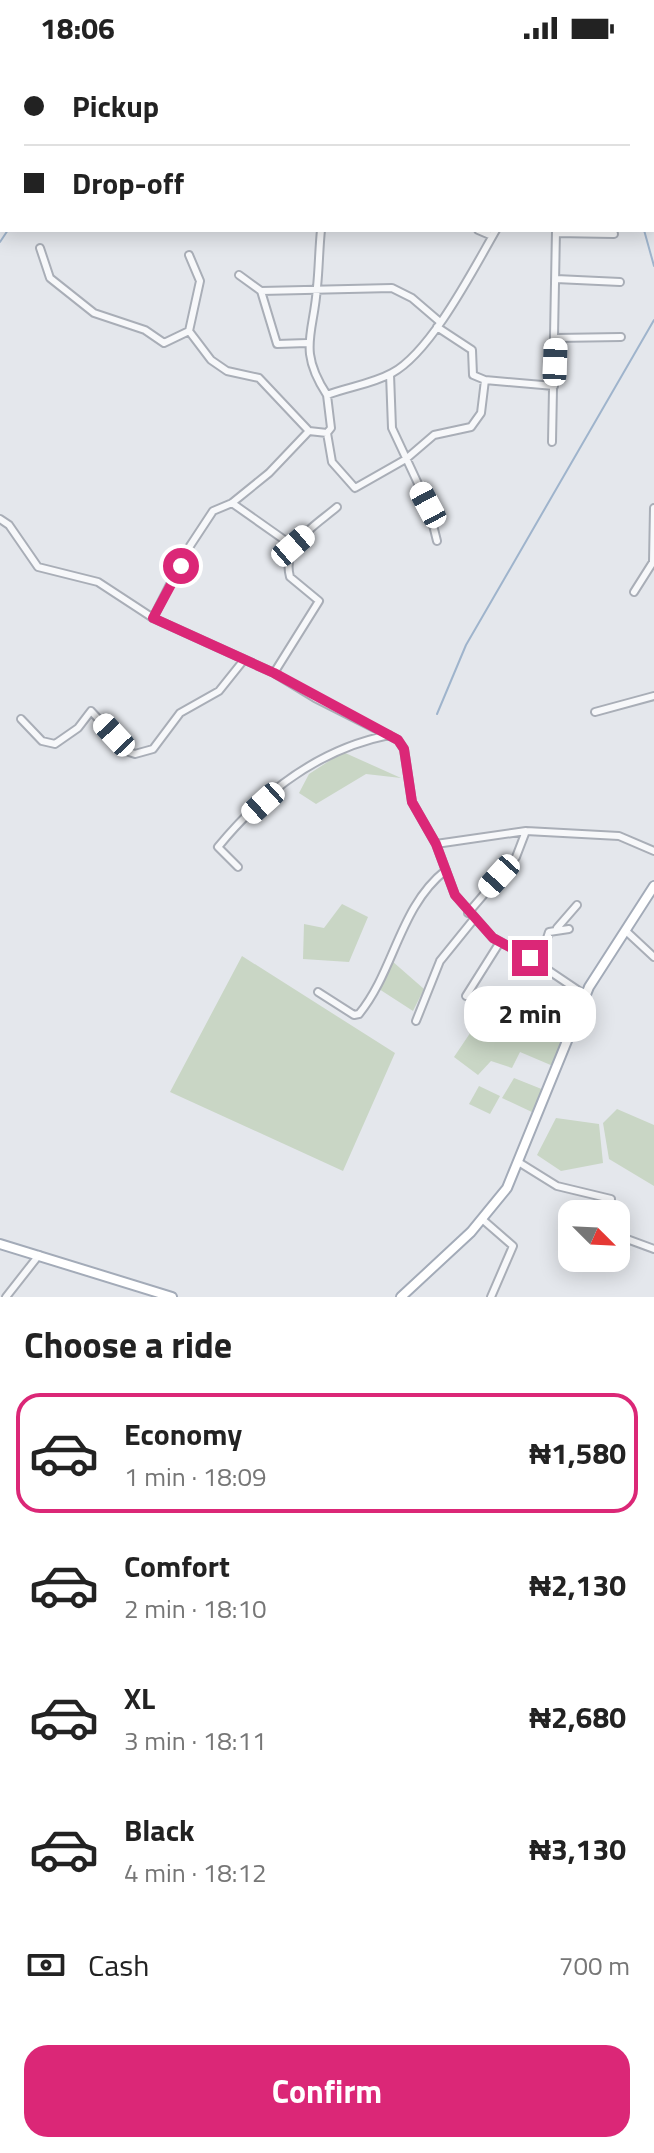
<!DOCTYPE html>
<html lang="en">
<head>
<meta charset="utf-8">
<style>
	:root { --surface:#fff; --page:#f2f2f2; --text:#222; --muted:#767676; --line:#e0e0e0; --accent:#db2777 }
	body { margin:0; font-family:"Titillium Web",sans-serif; background:var(--page); color:var(--text); height:100vh; display:flex; flex-direction:column; font-size:30px; white-space:nowrap }
	* { box-sizing:border-box; margin:0 }
	p { font-size:26px; color:var(--muted) }
	.icon { flex:none; width:44px; height:44px; fill:none; stroke:currentColor; stroke-width:2; stroke-linecap:round; stroke-linejoin:round }
	.map { position:relative; height:1241px; overflow:hidden }
	.drawer { display:flex; flex-direction:column; background:var(--surface); flex:1 }
	.drawer>* { flex:none }
	.banner { position:absolute; left:0px; top:0px; width:654px; height:176px; box-shadow:0 4px 20px #0003; display:grid; align-content:center; height:176px; padding:0 24px; background:var(--surface) }
	.needle { width:52px; rotate:114deg }
	.buttons { position:absolute; left:558px; top:1144px; display:grid; gap:16px }
	.buttons a { display:grid; place-items:center; width:72px; height:72px; border-radius:16px; background:var(--surface); box-shadow:0 4px 20px #0003; font-size:40px }
	.end { position:absolute; width:36px; height:36px; margin:-18px; border:10px solid #db2777; background:#fff; box-shadow:0 0 0 4px #fff }
	.from { border-radius:50% }
	.bubble { position:absolute; height:56px; border-radius:24px; background:var(--surface); box-shadow:0 4px 20px #0003; font-size:26px; font-weight:700; line-height:56px; text-align:center }
	.car { position:absolute; width:24px; height:48px; margin:-24px -12px; border-radius:10px; box-shadow:0 0 6px 2px #0007; background:linear-gradient(#fff 24%,#345 0 40%,#fff 0 76%,#345 0 86%,#fff 0) }
	.banner b { display:flex; align-items:center; gap:28px; height:76px; font-size:30px }
	.banner b+b { border-top:2px solid var(--line) }
	.banner i { width:20px; height:20px; background:var(--text) }
	ul { padding:0; list-style:none }
	li { display:flex; align-items:center; gap:24px; height:120px; margin:0 16px 12px; padding:0 8px; border:4px solid transparent; border-radius:24px }
	li div { flex:1 }
	li b { display:block; font-size:30px }
	li em { font-style:normal; font-weight:700 }
	li.on { border-color:var(--accent) }
	li>.icon { width:72px; height:72px; stroke-width:1.5 }
	h2 { padding:0 24px; font-size:36px; line-height:96px }
	.pay { display:flex; align-items:center; gap:20px; height:88px; padding:0 24px; font-size:30px }
	.pay p { margin-inline-start:auto }
	.button { display:flex; gap:16px; margin-top:auto; padding:16px 24px }
	.button a { flex:1; height:92px; border-radius:24px; background:var(--accent); color:#fff; font-size:32px; font-weight:700; line-height:92px; text-align:center }
	.status { display:flex; justify-content:space-between; align-items:center; height:56px; padding:0 40px; background:var(--surface); direction:ltr }
	.status svg { height:22px; fill:currentColor }
	.map>svg:first-child { display:block }
	.green { fill:#c9d6c5 }
	.lines { fill:none; stroke-linecap:round; stroke-linejoin:round }
	.stream { stroke:#9fb4cc; stroke-width:2 }
	.minor-casing { stroke:#a9aeb7; stroke-width:10 }
	.major-casing { stroke:#a3abb8; stroke-width:12 }
	.minor { stroke:#f7f8fa; stroke-width:6 }
	.major { stroke:#fff; stroke-width:8 }
	.route { stroke:#db2777; stroke-width:10 }
</style>
</head>
<body>
<div class="status"><b>18:06</b><svg viewBox="0 0 49 12"><path d="M0 12V9h3v3zM5 12V6h3v6zM10 12V3h3v9zM15 12V0h3v12zM26 1h20v11H26zM47 4h2v5h-2z"/></svg></div>
<div class="map">
<svg width="654" height="1241" viewBox="0 0 654 1241">
	<rect width="100%" height="100%" fill="#e4e7ec"/>
	<path class="green" d="M343,696L401,722L366,718L316,748L299,737L309,718Z
		M342,848L368,861L349,906L303,903L304,868L324,872Z
		M242,900L395,997L343,1115L170,1036Z
		M392,905L424,933L413,955L379,933Z
		M495,940L566,978L553,1010L520,996L512,1012L491,1005L478,1019L454,1001Z
		M514,1022L544,1034L534,1057L502,1042Z
		M479,1030L500,1040L490,1058L469,1048Z
		M617,1053L654,1069V1130L609,1103L603,1067Z
		M556,1062L599,1068L603,1107L561,1115L537,1099Z"/>
	<g class="lines">
		<path class="stream" d="M584,0L585,2
			M195,2L197,0
			M644,174L654,210
			M0,186L8,174
			M437,658L466,589L654,264"/>
		<defs>
			<path id="minor" d="M424,0L426,2
				M19,2L20,0
				M385,2L387,0
				M0,21H2
				M652,80L654,78
				M652,109L654,111
				M321,174C319,193 319,212 317,231C314,278 297,293 327,339
				M478,174L492,180
				M556,177L614,178
				M40,192L50,222L94,257L145,274L164,287L189,275L211,304L227,315L259,322L309,375
				M239,219L261,235L392,232L412,242L440,266
				M556,223L620,226
				M261,235L277,288L307,287
				M437,271L472,294L473,319L485,324L554,330
				M189,275L200,225L189,199
				M556,282L621,281
				M390,318L392,372L428,449L437,485
				M327,377L332,406L355,432L406,403L434,379L471,371L481,357L485,324
				M552,386L556,174
				M232,447L293,490
				M0,463L9,469L38,511L98,526L153,562L274,617L315,642L398,684L404,693L412,746L436,788L455,839L493,882L530,902L585,939
				M634,536L653,506L654,452
				M153,562L188,493L213,455L232,447L269,417L309,375L327,377L331,372L327,339C348,331 372,328 392,317C431,296 473,214 496,174
				M274,617L319,545L290,521C281,488 315,470 337,451
				M595,656L654,640
				M21,663L42,685L55,688L78,672L91,655L129,696L135,698L153,693L180,657L219,635L243,605
				M526,775L619,780L654,795
				M436,788L526,775L516,801L468,857
				M238,811L218,791C263,736 319,693 389,679
				M557,872L577,849
				M626,875L654,901
				M539,907L549,876L569,873
				M318,936L354,959L359,958C395,914 399,851 446,814
				M466,940L500,886
				M416,965L440,905L474,863
				M520,1107L557,1130L611,1143L608,1158
				M482,1163L513,1190L491,1241
				M616,1179L654,1193
				M6,1241L39,1199"/>
			<path id="major" d="M0,1188L172,1241
				M401,1241L471,1176L507,1132L589,931L654,830"/>
		</defs>
		<use href="#minor" class="minor-casing"/>
		<use href="#major" class="major-casing"/>
		<use href="#minor" class="minor"/>
		<use href="#major" class="major"/>
	</g>
	<g class="lines">
		<path class="route" d="M181,510L153,562L274,617L398,684L404,693L412,746L436,788L455,839L493,882L530,902"/>
	</g>
</svg>
<div class="buttons">
<a><svg class="needle" viewBox="-14 -14 28 28"><path d="M0-13l5 13h-10z" fill="#e53935"/><path d="M0 13l5-13h-10z" fill="#767676"/></svg></a>
</div>
<i class="end from" style="left:181px;top:510px"></i>
<i class="end" style="left:530px;top:902px"></i>
<div class="bubble" style="left:464px;top:930px;width:132px">2 min</div>
<i class="car" style="left:555px;top:306px;rotate:2deg"></i>
<i class="car" style="left:428px;top:449px;rotate:332deg"></i>
<i class="car" style="left:293px;top:490px;rotate:49deg"></i>
<i class="car" style="left:114px;top:679px;rotate:317deg"></i>
<i class="car" style="left:263px;top:747px;rotate:228deg"></i>
<i class="car" style="left:499px;top:820px;rotate:222deg"></i>
<div class="banner">
<b><i class="from"></i>Pickup</b>
<b><i></i>Drop-off</b>
</div>
</div>
<section class="drawer">
<h2>Choose a ride</h2>
<ul>
<li class="on"><svg class="icon" aria-label="car" viewBox="0 0 24 24"><path d="M5 17H2v-5l4-1 3-4h7l3 4 3 1v5h-3M9 17h6M6 11h13"/><circle cx="7" cy="17" r="2"/><circle cx="17" cy="17" r="2"/></svg><div><b>Economy</b><p>1 min · 18:09</p></div><em>₦1,580</em></li>
<li><svg class="icon" aria-label="car" viewBox="0 0 24 24"><path d="M5 17H2v-5l4-1 3-4h7l3 4 3 1v5h-3M9 17h6M6 11h13"/><circle cx="7" cy="17" r="2"/><circle cx="17" cy="17" r="2"/></svg><div><b>Comfort</b><p>2 min · 18:10</p></div><em>₦2,130</em></li>
<li><svg class="icon" aria-label="car" viewBox="0 0 24 24"><path d="M5 17H2v-5l4-1 3-4h7l3 4 3 1v5h-3M9 17h6M6 11h13"/><circle cx="7" cy="17" r="2"/><circle cx="17" cy="17" r="2"/></svg><div><b>XL</b><p>3 min · 18:11</p></div><em>₦2,680</em></li>
<li><svg class="icon" aria-label="car" viewBox="0 0 24 24"><path d="M5 17H2v-5l4-1 3-4h7l3 4 3 1v5h-3M9 17h6M6 11h13"/><circle cx="7" cy="17" r="2"/><circle cx="17" cy="17" r="2"/></svg><div><b>Black</b><p>4 min · 18:12</p></div><em>₦3,130</em></li>
</ul>
<div class="pay"><svg class="icon" aria-label="cash" viewBox="0 0 24 24"><path d="M3 7h18v10H3z"/><circle cx="12" cy="12" r="2"/></svg>Cash<p>700 m</p></div>
<div class="button"><a>Confirm</a></div>
</section>
</body>
</html>
